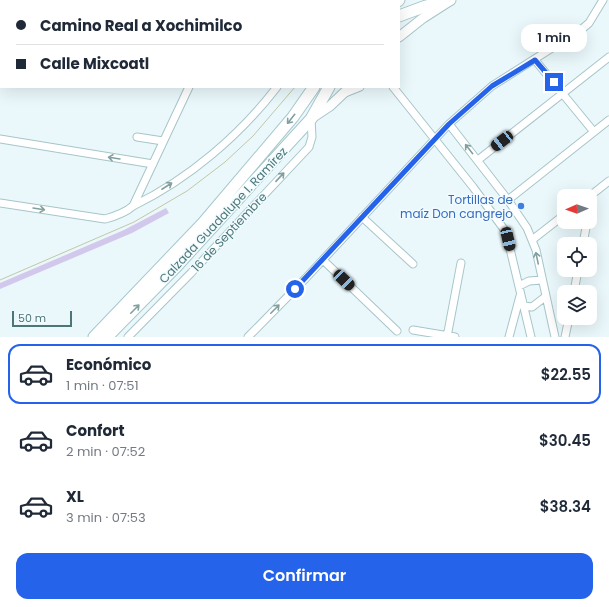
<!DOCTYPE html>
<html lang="es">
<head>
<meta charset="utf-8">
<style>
	:root { --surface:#fff; --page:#f6f6f7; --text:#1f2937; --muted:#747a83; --line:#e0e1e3; --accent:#2563eb }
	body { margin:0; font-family:Poppins,sans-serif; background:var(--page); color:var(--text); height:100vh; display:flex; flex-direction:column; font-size:15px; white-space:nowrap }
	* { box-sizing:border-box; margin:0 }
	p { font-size:13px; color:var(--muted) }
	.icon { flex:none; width:22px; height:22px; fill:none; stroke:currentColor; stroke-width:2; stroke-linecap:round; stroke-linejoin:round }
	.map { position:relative; height:337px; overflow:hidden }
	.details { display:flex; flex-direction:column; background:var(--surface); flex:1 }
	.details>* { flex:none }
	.top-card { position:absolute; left:0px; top:0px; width:400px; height:88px; box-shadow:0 4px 16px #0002; display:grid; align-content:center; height:88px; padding:0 16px; background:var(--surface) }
	.needle { width:26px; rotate:268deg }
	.buttons { position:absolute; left:557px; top:189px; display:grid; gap:8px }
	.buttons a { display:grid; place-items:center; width:40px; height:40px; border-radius:8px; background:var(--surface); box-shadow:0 4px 16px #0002; font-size:20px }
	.scale { position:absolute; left:12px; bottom:10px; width:60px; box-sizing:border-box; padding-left:4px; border:2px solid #4d7777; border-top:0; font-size:11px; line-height:14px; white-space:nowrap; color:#4d7777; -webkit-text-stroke:3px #f1fbff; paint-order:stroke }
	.end { position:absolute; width:18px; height:18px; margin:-9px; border:5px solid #2563eb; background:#fff; box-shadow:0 0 0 2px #fff }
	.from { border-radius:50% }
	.bubble { position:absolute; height:28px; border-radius:12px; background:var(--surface); box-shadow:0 4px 16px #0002; font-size:13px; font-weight:600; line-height:28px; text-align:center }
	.car { position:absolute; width:12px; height:24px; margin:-12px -6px; border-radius:5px; box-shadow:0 0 3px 1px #0007; background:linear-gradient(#222 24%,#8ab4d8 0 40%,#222 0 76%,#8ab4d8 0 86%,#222 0) }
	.top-card b { display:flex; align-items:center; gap:14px; height:38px; font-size:15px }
	.top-card b+b { border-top:1px solid var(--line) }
	.top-card i { width:10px; height:10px; background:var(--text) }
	ul { padding:7px 0 0; list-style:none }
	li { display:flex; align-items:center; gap:12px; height:60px; margin:0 8px 6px; padding:0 8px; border:2px solid transparent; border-radius:12px }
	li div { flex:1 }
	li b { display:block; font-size:15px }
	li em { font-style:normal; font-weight:600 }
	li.active { border-color:var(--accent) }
	li>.icon { width:36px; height:36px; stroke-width:1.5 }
	.action { display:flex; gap:8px; margin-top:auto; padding:8px 16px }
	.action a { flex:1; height:46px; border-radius:12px; background:var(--accent); color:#fff; font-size:16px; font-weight:600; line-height:46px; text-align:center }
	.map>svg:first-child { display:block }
	.green { fill:#d1c8eb }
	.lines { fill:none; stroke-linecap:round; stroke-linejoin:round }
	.minor-casing { stroke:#a7c5c8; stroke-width:9 }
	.tertiary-casing { stroke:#a7c5c8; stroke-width:11 }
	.secondary-casing { stroke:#a6c8cb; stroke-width:13 }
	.minor { stroke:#fff; stroke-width:7 }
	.tertiary { stroke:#fff; stroke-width:9 }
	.secondary { stroke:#fff; stroke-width:11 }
	.tram { stroke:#c1c7a7; stroke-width:1 }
	.oneway { stroke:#82a0a0 }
	.route { stroke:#2563eb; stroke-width:5 }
	.shop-dot { fill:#3f7fe0; stroke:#f1fbff; stroke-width:1.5 }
	.labels { text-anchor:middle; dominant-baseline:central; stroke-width:3; stroke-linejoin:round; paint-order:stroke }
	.shop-label { font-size:12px; fill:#366cbe; stroke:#f1fbff; text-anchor:end }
	.street-label { font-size:12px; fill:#4d7777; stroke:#f1fbff }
</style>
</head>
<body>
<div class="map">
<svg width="609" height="337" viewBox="0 0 609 337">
	<rect width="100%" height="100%" fill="#eaf8fc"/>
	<path class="green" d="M166,208L169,213L132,233L0,289V283L124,230Z"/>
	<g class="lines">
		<defs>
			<path id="minor" d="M320,0L323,1
				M535,60L594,132
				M393,87L473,187L506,232L531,337
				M345,93L360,87
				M449,124L508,200L527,228L536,250L555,337
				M137,137L163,141
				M0,139L153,164
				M478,160L609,57
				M590,196L609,181
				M508,200L609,120
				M0,203L105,219C116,216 125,213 133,206L189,87
				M590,205L592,194
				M133,206C189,179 240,135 277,87
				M362,217L413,264
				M532,240L564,215
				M583,244L587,222
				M323,260L397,331
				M519,286L529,281L542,280
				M574,292L578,270
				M524,306L532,307L545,297
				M413,330L455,337
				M128,337L191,273L309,147L312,137L311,119
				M248,337L305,279L449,124L492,86L582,29L589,23L603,0
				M447,337L461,263
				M509,337L520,296
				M565,337L569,318"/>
			<path id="tertiary" d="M399,37L423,18L448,2
				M312,118L330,106L350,87"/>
			<path id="secondary" d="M359,1V0
				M371,1V0
				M398,1L399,0
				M399,16L426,6L450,0
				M94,337L203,223L293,117L314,87
				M107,337L175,268L311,119L329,87"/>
		</defs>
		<use href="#minor" class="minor-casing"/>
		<use href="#tertiary" class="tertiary-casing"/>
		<use href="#secondary" class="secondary-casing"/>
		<use href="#minor" class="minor"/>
		<use href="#tertiary" class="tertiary"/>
		<use href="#secondary" class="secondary"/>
		<path class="tram" d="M341,1V0
			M0,280L134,222L187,191L225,162L253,136L295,87"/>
	</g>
	<defs><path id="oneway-shaft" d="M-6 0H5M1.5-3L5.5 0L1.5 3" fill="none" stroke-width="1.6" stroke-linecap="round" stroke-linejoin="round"/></defs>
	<g class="oneway">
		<use href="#oneway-shaft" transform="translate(291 119) rotate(129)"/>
		<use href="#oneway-shaft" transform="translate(469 149) rotate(-128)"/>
		<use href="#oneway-shaft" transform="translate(114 158) rotate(-171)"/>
		<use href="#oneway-shaft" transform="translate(280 177) rotate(-47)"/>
		<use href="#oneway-shaft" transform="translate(167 186) rotate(-33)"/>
		<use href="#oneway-shaft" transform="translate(39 209) rotate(9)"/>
		<use href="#oneway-shaft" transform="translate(537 258) rotate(-102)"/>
		<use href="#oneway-shaft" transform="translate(135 309) rotate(-45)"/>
		<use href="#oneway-shaft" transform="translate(275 309) rotate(-45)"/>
	</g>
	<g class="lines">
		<path class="route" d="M295,289L449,124L492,86L535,60L554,82"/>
	</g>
	<circle class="shop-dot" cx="521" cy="206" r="4"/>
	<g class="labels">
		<g class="shop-label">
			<text x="513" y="199">Tortillas de<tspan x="513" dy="14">maíz Don cangrejo</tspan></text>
		</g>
		<g class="street-label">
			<text transform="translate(223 215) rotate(-47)">Calzada Guadalupe I. Ramírez</text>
			<text transform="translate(229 232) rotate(-47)">16 de Septiembre</text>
		</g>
	</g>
</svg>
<div class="buttons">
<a><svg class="needle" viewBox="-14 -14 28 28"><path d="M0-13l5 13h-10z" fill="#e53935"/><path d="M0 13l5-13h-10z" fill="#747a83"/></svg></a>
<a><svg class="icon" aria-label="locate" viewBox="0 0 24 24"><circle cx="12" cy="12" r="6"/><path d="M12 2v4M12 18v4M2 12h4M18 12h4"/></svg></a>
<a><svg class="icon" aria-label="layers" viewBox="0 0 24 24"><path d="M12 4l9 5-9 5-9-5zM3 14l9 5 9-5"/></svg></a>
</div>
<div class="scale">50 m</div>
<i class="end from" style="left:295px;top:289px"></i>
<i class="end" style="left:554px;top:82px"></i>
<div class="bubble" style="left:521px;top:24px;width:66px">1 min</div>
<i class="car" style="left:502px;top:141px;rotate:232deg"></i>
<i class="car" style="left:508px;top:239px;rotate:167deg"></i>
<i class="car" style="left:344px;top:280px;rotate:134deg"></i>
<div class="top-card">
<b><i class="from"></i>Camino Real a Xochimilco</b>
<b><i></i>Calle Mixcoatl</b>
</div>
</div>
<section class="details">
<ul>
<li class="active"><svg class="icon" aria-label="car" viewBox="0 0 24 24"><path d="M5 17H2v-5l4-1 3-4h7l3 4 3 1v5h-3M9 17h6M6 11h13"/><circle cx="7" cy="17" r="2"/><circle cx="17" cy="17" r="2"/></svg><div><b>Económico</b><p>1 min · 07:51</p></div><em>$22.55</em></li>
<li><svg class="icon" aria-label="car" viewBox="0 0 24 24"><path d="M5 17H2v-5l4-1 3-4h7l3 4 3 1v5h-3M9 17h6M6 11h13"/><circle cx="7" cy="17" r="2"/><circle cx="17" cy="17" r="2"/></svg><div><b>Confort</b><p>2 min · 07:52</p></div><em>$30.45</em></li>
<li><svg class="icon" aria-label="car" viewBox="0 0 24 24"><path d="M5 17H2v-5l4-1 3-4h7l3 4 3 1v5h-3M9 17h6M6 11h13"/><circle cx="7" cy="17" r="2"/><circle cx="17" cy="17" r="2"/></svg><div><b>XL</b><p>3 min · 07:53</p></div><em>$38.34</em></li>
</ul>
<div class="action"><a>Confirmar</a></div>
</section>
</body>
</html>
